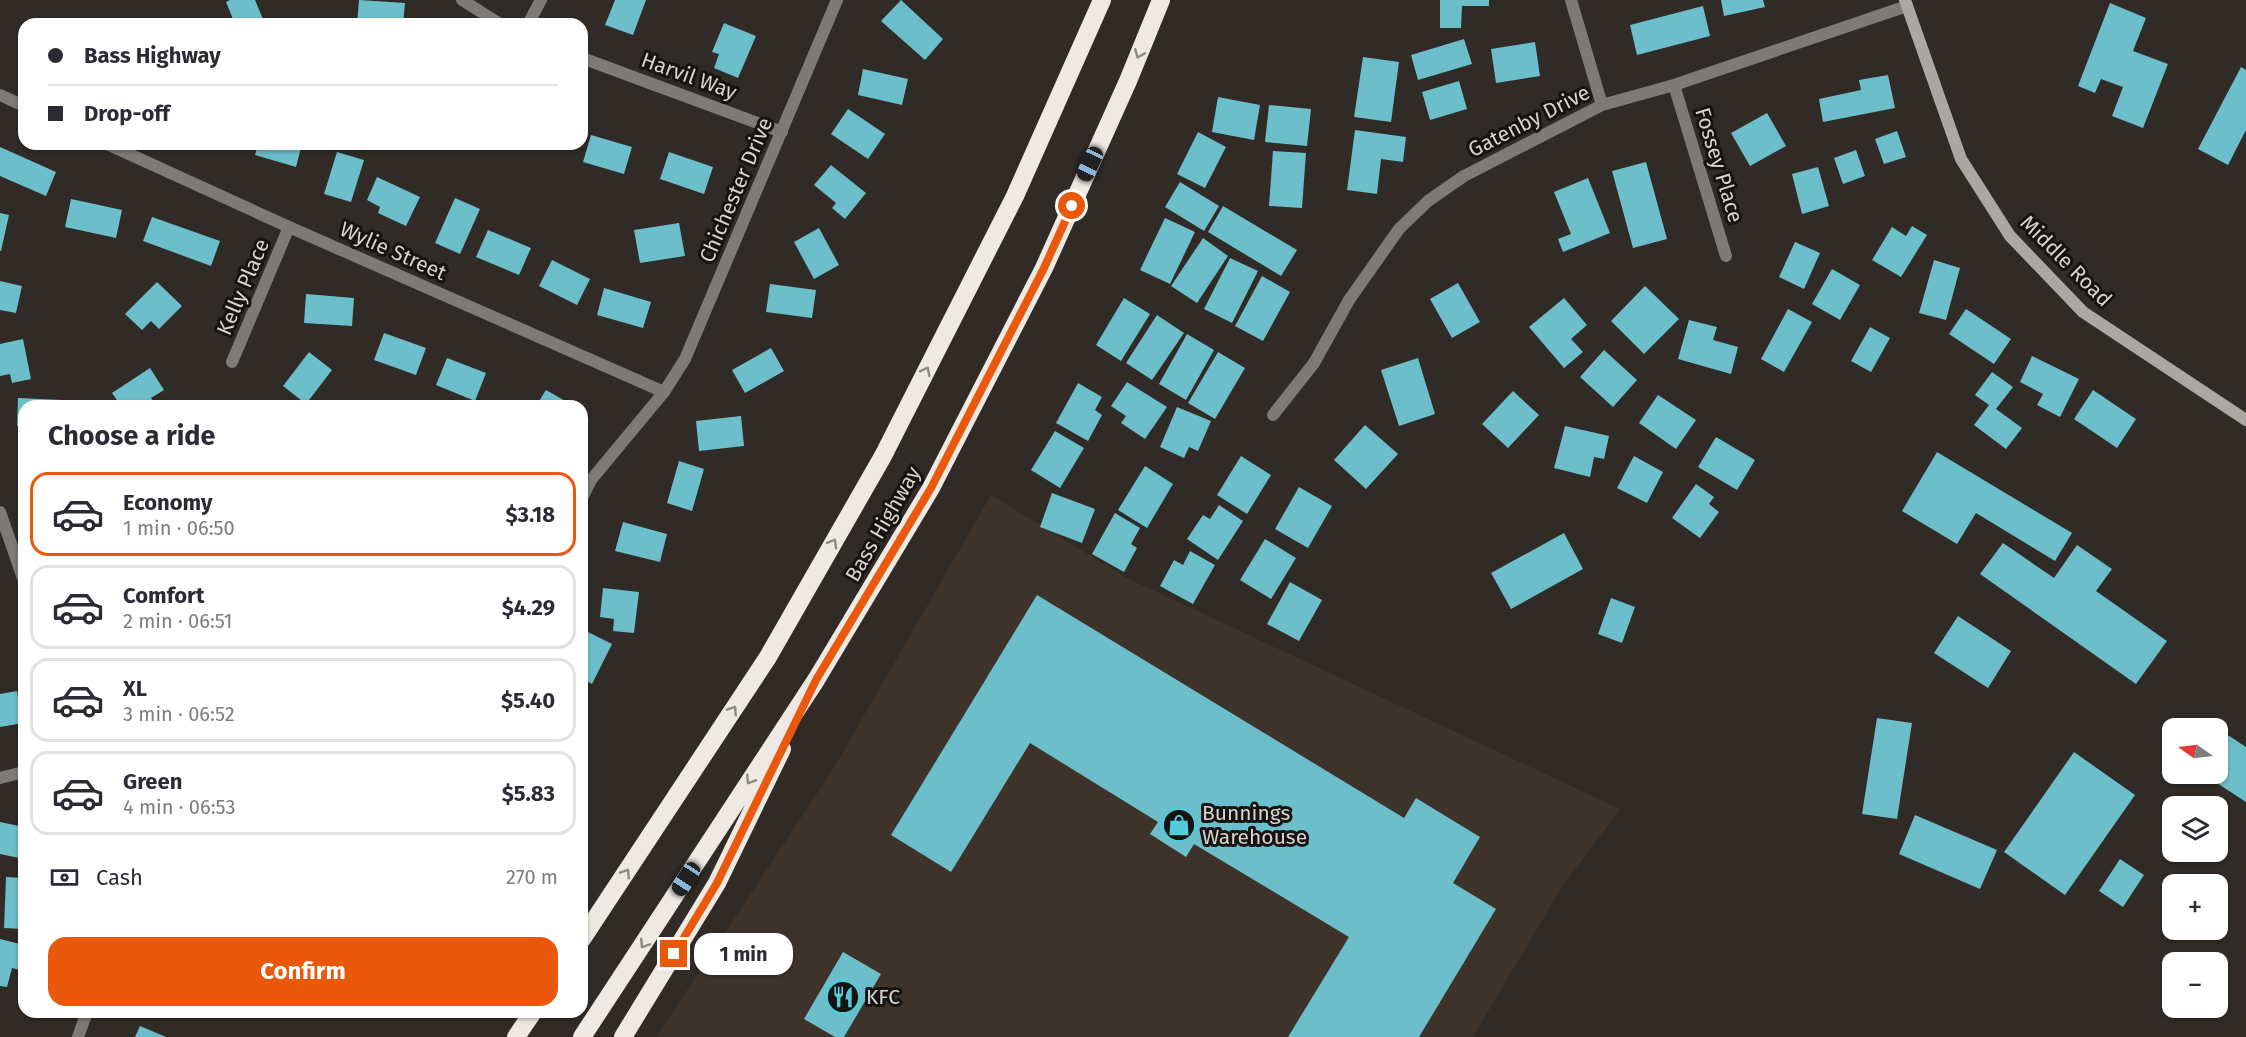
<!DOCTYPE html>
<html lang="en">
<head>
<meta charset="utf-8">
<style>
	:root { --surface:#fff; --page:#f7f7f7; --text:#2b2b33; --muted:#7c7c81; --line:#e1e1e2; --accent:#ea580c }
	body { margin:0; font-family:"Fira Sans",sans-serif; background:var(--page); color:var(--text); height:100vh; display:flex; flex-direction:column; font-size:22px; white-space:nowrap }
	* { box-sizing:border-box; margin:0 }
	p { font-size:20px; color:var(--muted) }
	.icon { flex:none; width:33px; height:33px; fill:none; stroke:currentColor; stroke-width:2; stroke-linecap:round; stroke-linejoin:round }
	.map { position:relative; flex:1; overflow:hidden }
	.drawer { position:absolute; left:18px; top:400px; width:570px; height:618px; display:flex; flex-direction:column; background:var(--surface); border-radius:18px; box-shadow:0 2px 4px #0004 }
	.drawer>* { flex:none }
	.hud { position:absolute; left:18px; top:18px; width:570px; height:132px; border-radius:18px; box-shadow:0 2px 4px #0004; display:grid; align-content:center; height:132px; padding:0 30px; background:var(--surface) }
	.needle { width:39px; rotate:284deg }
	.tools { position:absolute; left:2162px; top:718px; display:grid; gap:12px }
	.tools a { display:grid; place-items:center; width:66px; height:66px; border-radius:12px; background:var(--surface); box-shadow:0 2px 4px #0004; font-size:30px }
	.end { position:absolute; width:27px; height:27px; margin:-14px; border:8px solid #ea580c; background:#fff; box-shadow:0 0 0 3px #fff }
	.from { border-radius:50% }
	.bubble { position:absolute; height:42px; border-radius:18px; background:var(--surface); box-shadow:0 2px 4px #0004; font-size:20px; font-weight:700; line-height:42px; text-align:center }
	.car { position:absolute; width:18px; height:36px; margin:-18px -9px; border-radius:8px; box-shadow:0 0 4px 2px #0007; background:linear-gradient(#222 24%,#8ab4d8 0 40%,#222 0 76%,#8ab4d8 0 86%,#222 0) }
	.hud b { display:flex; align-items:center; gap:21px; height:57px; font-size:22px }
	.hud b+b { border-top:2px solid var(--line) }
	.hud i { width:15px; height:15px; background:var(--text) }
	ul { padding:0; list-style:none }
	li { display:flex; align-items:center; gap:18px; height:84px; margin:0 12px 9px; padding:0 18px; border:3px solid var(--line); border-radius:18px }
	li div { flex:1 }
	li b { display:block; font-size:22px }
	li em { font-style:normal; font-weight:700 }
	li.current { border-color:var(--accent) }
	li>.icon { width:54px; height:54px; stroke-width:1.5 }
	h2 { padding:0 30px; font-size:27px; line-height:72px }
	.pay { display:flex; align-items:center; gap:15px; height:66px; padding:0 30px; font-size:22px }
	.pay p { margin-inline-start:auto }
	.action { display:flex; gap:12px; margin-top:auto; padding:12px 30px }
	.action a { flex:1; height:69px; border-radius:18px; background:var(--accent); color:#fff; font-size:24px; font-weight:700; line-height:69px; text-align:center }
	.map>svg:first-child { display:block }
	.built { fill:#3d332b }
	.building { fill:#6cbeca }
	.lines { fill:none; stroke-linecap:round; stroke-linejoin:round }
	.minor { stroke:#7d7b78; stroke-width:12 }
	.secondary { stroke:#aba7a3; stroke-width:12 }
	.motorway { stroke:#efe9e3; stroke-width:18 }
	.oneway { stroke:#8d8985 }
	.route { stroke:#ea580c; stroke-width:8 }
	.labels { text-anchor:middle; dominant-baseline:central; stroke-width:6; stroke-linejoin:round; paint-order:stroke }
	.street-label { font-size:21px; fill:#d6d3d0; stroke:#161412 }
	.poi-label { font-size:21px; fill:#d6d3d0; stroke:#161412; text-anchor:start }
</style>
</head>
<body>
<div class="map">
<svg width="2246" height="1037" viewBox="0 0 2246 1037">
	<rect width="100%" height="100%" fill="#302b27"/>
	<path class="built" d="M991,495L1127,578L1620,809L1563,885L1473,1037H656L832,771Z"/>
	<path class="building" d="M230,0H255L265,24H235L226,2Z
		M359,0L405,3L403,24H357Z
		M615,0H646L633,35L605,25Z
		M901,0L943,39L925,60L881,21Z
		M1440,0H1489V6H1462L1461,28H1440Z
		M1721,0H1763L1765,7L1724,16Z
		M2110,3L2146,18L2133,51L2168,64L2143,128L2112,116L2123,87L2101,79L2095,93L2078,86Z
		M1703,6L1710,36L1637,55L1630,25Z
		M724,23L756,36L738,78L714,68L719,54L712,52Z
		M1464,39L1472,64L1418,80L1411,55Z
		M1535,42L1540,76L1496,83L1491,49Z
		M1363,57L1399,62L1391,122L1354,117Z
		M2241,67L2246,70V130L2228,165L2198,149Z
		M863,69L908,79L902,105L858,95Z
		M1888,75L1895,108L1823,122L1819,99L1861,90L1859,80Z
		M1459,81L1467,109L1430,120L1422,92Z
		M1218,97L1260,105L1254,140L1212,132Z
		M1269,105L1311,109L1307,146L1265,142Z
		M848,109L885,134L868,159L831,134Z
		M1767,113L1786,146L1750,166L1731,133Z
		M1355,130L1406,137L1403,162L1381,159L1377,194L1347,190Z
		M1897,131L1906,157L1884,164L1875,139Z
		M1198,132L1226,147L1205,188L1177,174Z
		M591,135L632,147L624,174L583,162Z
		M258,144H302L296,167L255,155Z
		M0,147L56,172L46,196L0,176Z
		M1856,150L1865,176L1843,184L1834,158Z
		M1273,151L1306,153L1302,208L1269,206Z
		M337,152L364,160L351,202L324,194Z
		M669,152L713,167L704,194L660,179Z
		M1646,162L1667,239L1633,248L1612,171Z
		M831,165L866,193L845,219L832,208L836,203L814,185Z
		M1818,167L1829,206L1802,214L1792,174Z
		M377,177L420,197L406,226L378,213L380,207L367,200Z
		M1588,178L1610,233L1563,252L1558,239L1571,234L1554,192Z
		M1180,182L1219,206L1204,231L1165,207Z
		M455,198L480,209L460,254L435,243Z
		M71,199L122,210L116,238L65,227Z
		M1223,206L1297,250L1281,276L1208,232Z
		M0,213L9,215L1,251H0Z
		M152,217L220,241L211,266L143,241Z
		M1165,218L1195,232L1170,284L1140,270Z
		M679,223L685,256L640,263L634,230Z
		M1912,226L1927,235L1901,277L1872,260L1892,227L1906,236Z
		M819,228L839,265L814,279L794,242Z
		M488,230L531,248L519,275L476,257Z
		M1203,238L1228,256L1197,303L1171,286Z
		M1795,242L1820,253L1804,289L1779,277Z
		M1230,258L1258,271L1232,323L1204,309Z
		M552,260L590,279L577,305L539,286Z
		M1934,260L1960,268L1946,320L1919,313Z
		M1832,269L1860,285L1840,320L1812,304Z
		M1262,276L1290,292L1263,341L1235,326Z
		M0,281L22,286L16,313L0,310Z
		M157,282L182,306L159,329L151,321L142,330L125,314Z
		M1458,283L1480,322L1452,338L1430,299Z
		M770,284L816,290L812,318L766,312Z
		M1645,286L1679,319L1644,354L1611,321Z
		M604,288L651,302L643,328L597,315Z
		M306,294L354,298L352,326L304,323Z
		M1124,298L1150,314L1121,361L1096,345Z
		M1564,298L1587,325L1571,339L1583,352L1564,368L1529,327Z
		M1788,309L1812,322L1784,372L1761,359Z
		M1966,309L2011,339L1994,364L1949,334Z
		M1157,315L1184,333L1152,380L1126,363Z
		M1689,320L1717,327L1713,340L1738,347L1731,374L1678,359Z
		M1870,327L1890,338L1871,372L1851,361Z
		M384,333L426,348L416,375L374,360Z
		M1187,334L1214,350L1186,400L1159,384Z
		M23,339L31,379L12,383L10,374L0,376V344Z
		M771,348L784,371L745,393L732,370Z
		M1604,350L1637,380L1613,407L1580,377Z
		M309,352L332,370L306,404L283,386Z
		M1218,352L1245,368L1215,419L1188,403Z
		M2032,356L2079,379L2060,417L2037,405L2043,394L2020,382Z
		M447,358L486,373L475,401L436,385Z
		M1418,358L1435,414L1399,426L1381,370Z
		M150,368L164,390L151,398L157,406H121L112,393Z
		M1992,372L2013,387L1996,409L2022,428L2006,449L1974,425L1989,405L1975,395Z
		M1127,382L1167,407L1145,439L1121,423L1126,416L1111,406Z
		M1078,383L1102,397L1095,410L1102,415L1088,441L1056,423Z
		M546,390L574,406H536Z
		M2093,390L2136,419L2117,448L2074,419Z
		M1513,391L1539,415L1508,448L1482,424Z
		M1658,395L1696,420L1676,449L1639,423Z
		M18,398L63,400V406H24V427L17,426Z
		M1177,407L1211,421L1198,451L1189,447L1184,458L1160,447Z
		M741,416L744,446L699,451L696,421Z
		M1365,425L1398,454L1366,489L1334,460Z
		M1565,426L1609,436L1604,459L1594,457L1590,477L1554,468Z
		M1055,431L1084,448L1060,488L1031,470Z
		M1716,437L1755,460L1737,490L1698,467Z
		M1937,452L2072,533L2055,561L1976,513L1957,544L1902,511Z
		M1241,456L1271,475L1247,514L1217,495Z
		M1634,456L1663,472L1647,503L1617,488Z
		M679,461L704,469L692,511L667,503Z
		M1145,466L1173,484L1147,528L1118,510Z
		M1696,484L1714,497L1709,504L1719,512L1700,538L1672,518Z
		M1299,487L1332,506L1308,548L1275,529Z
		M1052,493L1095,509L1082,543L1040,527Z
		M1219,505L1243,521L1218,560L1187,539L1203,515L1210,519Z
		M1115,513L1140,528L1131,544L1137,548L1124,572L1092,554Z
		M623,522L667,534L660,562L615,551Z
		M1564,533L1583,569L1511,609L1491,573Z
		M1265,539L1296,558L1271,599L1240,580Z
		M2003,543L2054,578L2077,545L2112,569L2096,591L2167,641L2136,684L1980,574Z
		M1190,551L1215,565L1193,604L1160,586L1174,560L1183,565Z
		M1290,582L1322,600L1299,641L1267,624Z
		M603,588L639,592L634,633L613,631L614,619L600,617Z
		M1037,595L1404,818L1416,798L1480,837L1453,883L1496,909L1419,1037H1288L1349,937L1194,844L1186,857L1150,834L1158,822L1030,743L951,872L891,835Z
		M1611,598L1635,607L1622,643L1598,634Z
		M1958,616L2011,651L1988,688L1934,653Z
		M582,629L612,644L592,684L582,679Z
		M17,691L23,723L0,727V694Z
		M1877,718L1912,723L1897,819L1862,814Z
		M2211,724L2246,747V802L2203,774H2217V729H2207Z
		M2074,752L2135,795L2065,895L2004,852Z
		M1915,815L1997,850L1980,889L1899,854Z
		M0,822L24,827V859L0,854Z
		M2120,859L2144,875L2123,907L2099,891Z
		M6,877L24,878V929L4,928Z
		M0,939L24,945V971L12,968L7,987L0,986Z
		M843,952L881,974L844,1037H835L804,1019Z
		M140,1026L166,1037H135Z"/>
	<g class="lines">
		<path class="minor" d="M462,0L500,24
			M1571,0L1602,105
			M528,24L541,0
			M582,58L782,132
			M1674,85L1726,256
			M0,95L24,106
			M107,144L289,227L664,392
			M232,362L289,227
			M1273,415L1314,363L1349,300L1399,229L1428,201L1464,176L1602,105L1674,85L1907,6
			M582,498L591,480L664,392L685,359L837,0
			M0,512L24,581
			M0,778L24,772
			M78,1037L87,1012"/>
		<path class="secondary" d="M1905,0L1961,159L2010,236L2083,312L2246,420"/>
		<path class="motorway" d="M582,939L768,657L883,456L1015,196L1102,0
			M516,1037L533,1012
			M582,1037L816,680L931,488L1044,268L1128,81L1161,0
			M623,1037L717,883L782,749"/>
	</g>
	<defs><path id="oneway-chevron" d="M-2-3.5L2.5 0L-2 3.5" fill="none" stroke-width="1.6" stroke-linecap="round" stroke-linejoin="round" transform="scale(1.5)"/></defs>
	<g class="oneway">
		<use href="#oneway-chevron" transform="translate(1139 54) rotate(112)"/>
		<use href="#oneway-chevron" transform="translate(926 371) rotate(-63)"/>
		<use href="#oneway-chevron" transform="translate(833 543) rotate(-60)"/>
		<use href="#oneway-chevron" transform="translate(733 710) rotate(-57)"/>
		<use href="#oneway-chevron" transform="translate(750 780) rotate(123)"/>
		<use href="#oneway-chevron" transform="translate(626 873) rotate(-57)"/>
		<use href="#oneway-chevron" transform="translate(644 944) rotate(123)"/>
	</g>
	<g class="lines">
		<path class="route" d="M674,954L717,883L816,680L931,488L1044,268L1072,206"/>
	</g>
	<defs>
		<symbol id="shop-ring" viewBox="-11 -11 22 22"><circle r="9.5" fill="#161412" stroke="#53cbdb" stroke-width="1.5"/><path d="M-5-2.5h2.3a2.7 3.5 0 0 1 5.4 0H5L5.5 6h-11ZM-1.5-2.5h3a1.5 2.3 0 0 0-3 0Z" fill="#53cbdb"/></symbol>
		<symbol id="restaurant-ring" viewBox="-11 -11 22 22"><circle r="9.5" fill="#161412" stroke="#53cbdb" stroke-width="1.5"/><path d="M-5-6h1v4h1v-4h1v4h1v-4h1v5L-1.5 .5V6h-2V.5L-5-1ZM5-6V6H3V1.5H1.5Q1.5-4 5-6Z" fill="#53cbdb"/></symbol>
	</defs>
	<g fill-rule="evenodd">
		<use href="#shop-ring" x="1160" y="806" width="38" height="38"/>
		<use href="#restaurant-ring" x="824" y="978" width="38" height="38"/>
	</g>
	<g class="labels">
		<g class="street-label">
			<text transform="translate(689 76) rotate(20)">Harvil Way</text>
			<text transform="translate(1529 121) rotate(-27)">Gatenby Drive</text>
			<text transform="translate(1719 165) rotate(73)">Fossey Place</text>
			<text transform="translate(736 190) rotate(-67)">Chichester Drive</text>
			<text transform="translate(393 251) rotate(24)">Wylie Street</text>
			<text transform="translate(2066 261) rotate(45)">Middle Road</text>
			<text transform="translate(243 287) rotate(-67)">Kelly Place</text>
			<text transform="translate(883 524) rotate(-60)">Bass Highway</text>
		</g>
		<g class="poi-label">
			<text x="1202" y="813">Bunnings<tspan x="1202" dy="24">Warehouse</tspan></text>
			<text x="866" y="997">KFC</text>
		</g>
	</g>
</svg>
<div class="tools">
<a><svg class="needle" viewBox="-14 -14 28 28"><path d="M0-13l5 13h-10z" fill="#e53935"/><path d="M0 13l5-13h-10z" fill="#7c7c81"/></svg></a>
<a><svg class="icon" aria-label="layers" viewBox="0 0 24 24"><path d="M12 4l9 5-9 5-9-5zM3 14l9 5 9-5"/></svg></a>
<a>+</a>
<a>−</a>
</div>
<i class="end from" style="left:1072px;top:206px"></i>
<i class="end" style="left:674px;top:954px"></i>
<div class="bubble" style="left:694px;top:933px;width:99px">1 min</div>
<i class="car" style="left:1090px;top:164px;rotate:205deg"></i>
<i class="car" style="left:686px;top:879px;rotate:213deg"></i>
<div class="hud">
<b><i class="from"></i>Bass Highway</b>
<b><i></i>Drop-off</b>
</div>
<section class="drawer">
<h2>Choose a ride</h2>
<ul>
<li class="current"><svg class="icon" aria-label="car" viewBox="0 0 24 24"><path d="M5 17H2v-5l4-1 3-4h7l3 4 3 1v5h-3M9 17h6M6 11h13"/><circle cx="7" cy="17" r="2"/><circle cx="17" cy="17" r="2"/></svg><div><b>Economy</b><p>1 min · 06:50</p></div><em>$3.18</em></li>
<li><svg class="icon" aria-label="car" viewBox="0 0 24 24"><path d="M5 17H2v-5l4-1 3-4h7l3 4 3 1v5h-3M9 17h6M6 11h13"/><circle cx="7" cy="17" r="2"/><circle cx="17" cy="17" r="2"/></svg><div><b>Comfort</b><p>2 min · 06:51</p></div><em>$4.29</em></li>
<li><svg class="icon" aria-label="car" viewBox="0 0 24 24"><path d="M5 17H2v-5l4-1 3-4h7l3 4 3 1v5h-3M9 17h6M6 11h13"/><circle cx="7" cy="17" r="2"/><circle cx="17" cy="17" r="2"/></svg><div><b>XL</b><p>3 min · 06:52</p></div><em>$5.40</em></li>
<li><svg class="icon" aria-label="car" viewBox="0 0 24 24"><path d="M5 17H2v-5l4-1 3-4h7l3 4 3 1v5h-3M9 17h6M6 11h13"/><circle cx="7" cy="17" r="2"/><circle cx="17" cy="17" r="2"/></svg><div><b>Green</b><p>4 min · 06:53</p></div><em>$5.83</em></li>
</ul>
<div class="pay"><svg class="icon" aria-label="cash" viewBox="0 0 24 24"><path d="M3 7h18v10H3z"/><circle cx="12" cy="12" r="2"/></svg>Cash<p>270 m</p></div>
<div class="action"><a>Confirm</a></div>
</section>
</div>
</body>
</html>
